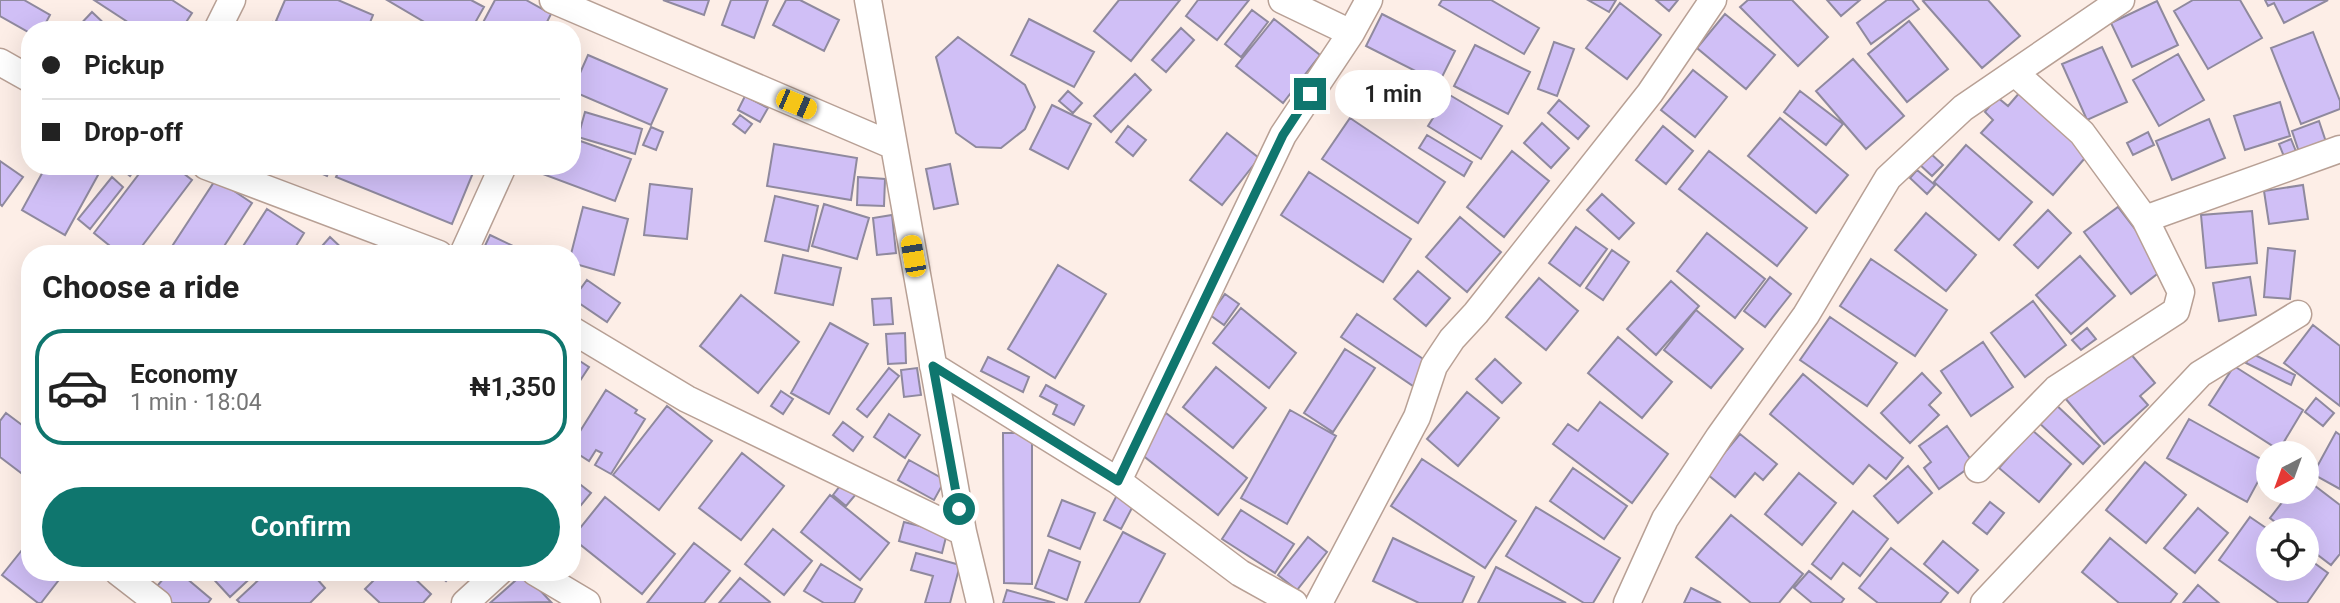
<!DOCTYPE html>
<html lang="en">
<head>
<meta charset="utf-8">
<style>
	:root { --surface:#fff; --page:#f6f6f6; --text:#222; --muted:#767676; --line:#e0e0e0; --accent:#0f766e }
	body { margin:0; font-family:Roboto,sans-serif; background:var(--page); color:var(--text); height:100vh; display:flex; flex-direction:column; font-size:26px; white-space:nowrap }
	* { box-sizing:border-box; margin:0 }
	p { font-size:23px; color:var(--muted) }
	.icon { flex:none; width:38px; height:38px; fill:none; stroke:currentColor; stroke-width:2; stroke-linecap:round; stroke-linejoin:round }
	.map { position:relative; flex:1; overflow:hidden }
	.panel { position:absolute; left:21px; top:245px; width:560px; height:336px; display:flex; flex-direction:column; background:var(--surface); border-radius:28px; box-shadow:0 7px 28px #0002 }
	.panel>* { flex:none }
	.guide { position:absolute; left:21px; top:21px; width:560px; height:154px; border-radius:28px; box-shadow:0 7px 28px #0002; display:grid; align-content:center; height:154px; padding:0 21px; background:var(--surface) }
	.needle { width:46px; rotate:221deg }
	.buttons { position:absolute; left:2256px; top:441px; display:grid; gap:14px }
	.buttons a { display:grid; place-items:center; width:63px; height:63px; border-radius:50%; background:var(--surface); box-shadow:0 7px 28px #0002; font-size:35px }
	.end { position:absolute; width:32px; height:32px; margin:-16px; border:9px solid #0f766e; background:#fff; box-shadow:0 0 0 4px #fff }
	.from { border-radius:50% }
	.bubble { position:absolute; height:49px; border-radius:24px; background:var(--surface); box-shadow:0 7px 28px #0002; font-size:23px; font-weight:600; line-height:49px; text-align:center }
	.car { position:absolute; width:21px; height:42px; margin:-21px -10px; border-radius:9px; box-shadow:0 0 5px 2px #0007; background:linear-gradient(#f5c518 24%,#345 0 40%,#f5c518 0 76%,#345 0 86%,#f5c518 0) }
	.guide b { display:flex; align-items:center; gap:24px; height:66px; font-size:26px }
	.guide b+b { border-top:2px solid var(--line) }
	.guide i { width:18px; height:18px; background:var(--text) }
	ul { padding:0; list-style:none }
	li { display:flex; align-items:center; gap:21px; height:116px; margin:0 14px 10px; padding:0 7px; border:4px solid transparent; border-radius:28px }
	li div { flex:1 }
	li b { display:block; font-size:26px }
	li em { font-style:normal; font-weight:600 }
	li.selected { border-color:var(--accent) }
	li>.icon { width:63px; height:63px; stroke-width:1.5 }
	h2 { padding:0 21px; font-size:32px; line-height:84px }
	.action { display:flex; gap:14px; margin-top:auto; padding:14px 21px }
	.action a { flex:1; height:80px; border-radius:42px; background:var(--accent); color:#fff; font-size:28px; font-weight:600; line-height:80px; text-align:center }
	.map>svg:first-child { display:block }
	.building { fill:#d0bff6; stroke:#8f899e; stroke-width:2 }
	.lines { fill:none; stroke-linecap:round; stroke-linejoin:round }
	.minor-casing { stroke:#b8a095; stroke-width:29 }
	.minor { stroke:#fff; stroke-width:26 }
	.route { stroke:#0f766e; stroke-width:9 }
</style>
</head>
<body>
<div class="map">
<svg width="2340" height="603" viewBox="0 0 2340 603">
	<rect width="100%" height="100%" fill="#fdeee7"/>
	<path class="building" d="M0,0H24L50,15L42,30H30V33L0,16Z
		M94,0H172L192,13L181,30H140Z
		M285,0H338L373,15L367,30H297L276,21Z
		M387,0H471L484,7L471,30H438Z
		M495,0H526L551,14L543,30H479Z
		M663,0H709L704,15Z
		M731,0H768L754,38L722,25Z
		M786,0H800L839,20L824,51L773,25Z
		M1119,0H1180L1131,61L1094,31Z
		M1198,0H1249L1217,40L1186,16Z
		M1442,0H1491L1539,28L1524,54L1439,5Z
		M1588,0H1616L1609,12Z
		M1656,0H1678L1669,11Z
		M1748,0H1792L1828,37L1798,66L1740,7Z
		M1827,0H1860L1841,16Z
		M1887,0H1912L1919,9L1871,44L1857,23Z
		M1925,0H1988L2020,36L1982,68L1923,1Z
		M2193,0H2240L2262,38L2208,69L2174,11Z
		M2265,0H2328L2284,23L2274,3L2268,6Z
		M2157,1L2178,45L2132,67L2111,23Z
		M1620,3L1661,35L1627,79L1586,48Z
		M1252,10L1268,22L1241,57L1225,44Z
		M92,12L111,30H75Z
		M1382,14L1455,51L1439,83L1366,46Z
		M1725,14L1775,55L1746,89L1697,48Z
		M1029,19L1094,52L1074,87L1011,55Z
		M1274,19L1320,55L1283,103L1236,66Z
		M1909,21L1948,69L1907,102L1868,54Z
		M273,22L292,30H271Z
		M1181,28L1194,40L1166,72L1152,60Z
		M2313,32L2340,101V109L2301,124L2271,48Z
		M958,37L1025,85L1035,107L1025,129L1001,148L976,147L956,133L936,57Z
		M1554,42L1574,49L1557,96L1538,89Z
		M1475,45L1530,72L1508,114L1454,86Z
		M2102,47L2127,102L2087,120L2062,64Z
		M2178,54L2204,100L2159,126L2133,80Z
		M588,55L667,89L651,125L572,91Z
		M1853,59L1904,116L1866,149L1816,91Z
		M1693,70L1727,97L1695,137L1661,110Z
		M1135,74L1151,90L1111,132L1094,116Z
		M1068,91L1082,103L1073,113L1059,101Z
		M1800,91L1843,124L1826,145L1784,112Z
		M2021,91L2091,151L2053,195L1981,133L1993,120L1985,112L1997,97L2008,106Z
		M1448,94L1502,126L1481,159L1428,126Z
		M745,96L768,108L760,122L738,110Z
		M1559,100L1589,126L1578,139L1548,113Z
		M2280,102L2290,136L2245,150L2234,116Z
		M1052,105L1091,124L1068,169L1030,149Z
		M585,112L642,129L635,154L578,137Z
		M740,115L752,124L745,133L733,124Z
		M1350,118L1445,182L1418,223L1322,159Z
		M1780,118L1848,175L1816,213L1748,156Z
		M2209,119L2225,158L2172,180L2156,141Z
		M2319,121L2326,142L2299,152L2292,131Z
		M1542,123L1569,148L1551,168L1524,143Z
		M1128,126L1146,140L1133,156L1116,142Z
		M1663,126L1693,151L1666,184L1636,160Z
		M651,127L663,132L656,150L643,145Z
		M2148,132L2154,145L2133,155L2127,143Z
		M1227,133L1259,158L1222,205L1190,180Z
		M1427,135L1472,162L1464,176L1419,148Z
		M572,138L631,159L615,201L540,173L543,166H572Z
		M2291,139L2297,154L2285,159L2279,144Z
		M774,144L857,158L851,200L767,186Z
		M1966,145L2032,202L1999,240L1934,182Z
		M1512,151L1549,181L1504,237L1467,207Z
		M1709,151L1807,228L1777,266L1679,189Z
		M1929,152L1943,165L1932,176L1918,163Z
		M0,161L23,177L2,206L0,204Z
		M950,164L958,204L934,209L926,169Z
		M46,166H103L65,235L22,210Z
		M118,166H137L130,176Z
		M145,166H174L192,180L136,254H120L94,233Z
		M304,166H331L327,176Z
		M341,166H471L475,168L452,224L336,177Z
		M1917,170L1935,185L1927,194L1910,178Z
		M1309,172L1411,239L1383,282L1281,215Z
		M112,177L123,187L90,229L78,219Z
		M858,177L885,179L884,206L857,205Z
		M216,179L252,203L219,254H167Z
		M650,184L692,189L687,239L644,235Z
		M2303,185L2308,219L2269,224L2264,191Z
		M1602,194L1634,223L1619,239L1587,210Z
		M775,196L818,206L808,251L765,241Z
		M824,204L869,218L857,259L812,246Z
		M583,207L628,219L614,275L572,263L571,254Z
		M2118,207L2165,268L2131,294L2084,232Z
		M267,209L304,233L291,254H238Z
		M2048,210L2071,233L2038,268L2014,245Z
		M2252,211L2257,263L2206,268L2201,215Z
		M1926,213L1976,255L1946,291L1895,250Z
		M892,215L896,253L877,255L873,218Z
		M1460,217L1501,252L1467,292L1426,257Z
		M1576,227L1607,249L1580,286L1549,263Z
		M1707,233L1765,279L1735,318L1677,271Z
		M490,235L530,254H491L483,250Z
		M330,237L348,254H315Z
		M2268,248L2295,251L2290,299L2264,297Z
		M1612,250L1629,262L1603,300L1586,288Z
		M783,255L841,268L833,305L775,293Z
		M2080,256L2115,296L2071,334L2036,295Z
		M1871,259L1947,310L1915,356L1840,306Z
		M1058,265L1106,294L1055,378L1008,349Z
		M1418,271L1450,298L1426,326L1394,299Z
		M1770,277L1791,294L1765,327L1744,311Z
		M2250,277L2256,315L2219,321L2213,283Z
		M1539,278L1578,311L1546,350L1506,317Z
		M587,280L620,303L607,322L573,299Z
		M1671,281L1699,306L1656,355L1627,329Z
		M1225,294L1239,304L1224,325L1210,315Z
		M741,295L799,342L758,393L700,346Z
		M891,298L893,324L874,325L872,299Z
		M2033,301L2066,345L2025,377L1991,333Z
		M1241,308L1296,353L1269,388L1213,343Z
		M1696,310L1743,349L1711,388L1664,350Z
		M1357,314L1432,365L1416,388L1341,337Z
		M1830,317L1897,363L1867,406L1800,360Z
		M830,323L868,344L829,414L791,393Z
		M2313,325L2340,346V406L2284,363Z
		M2087,328L2096,339L2081,350L2072,340Z
		M905,333L906,363L888,364L886,334Z
		M1618,337L1672,382L1642,418L1588,373Z
		M1983,342L2013,387L1971,416L1941,371Z
		M2125,347L2155,383L2140,396L2148,405L2104,444L2065,398Z
		M1345,349L1375,368L1333,432L1304,413Z
		M2251,353L2295,375L2291,385L2246,363Z
		M572,356L589,367L572,393Z
		M988,357L1029,377L1023,392L981,371Z
		M1495,359L1521,383L1502,403L1476,379Z
		M2234,366L2303,410L2279,450L2209,405Z
		M1216,367L1266,408L1233,448L1183,407Z
		M889,368L899,376L867,417L857,409Z
		M917,368L921,395L904,397L901,370Z
		M1922,373L1941,393L1929,405L1939,415L1910,443L1881,413Z
		M1803,374L1903,458L1886,479L1869,465L1853,484L1770,414Z
		M1046,385L1084,406L1074,425L1053,414L1057,405L1040,396Z
		M606,390L637,410L635,413L645,419L611,474L595,465L602,453L596,450L589,461L572,450V444Z
		M781,391L793,399L783,414L771,406Z
		M1467,392L1499,418L1458,466L1427,439Z
		M2316,398L2334,413L2323,426L2305,412Z
		M1600,402L1668,454L1632,503L1553,444L1568,424L1578,431Z
		M2053,402L2100,446L2083,464L2036,420Z
		M667,406L712,441L659,510L613,475Z
		M1290,410L1336,436L1287,524L1241,498Z
		M6,413L30,431L29,479L0,457V421Z
		M1166,413L1247,478L1218,515L1136,450Z
		M889,414L920,435L905,458L874,437Z
		M2189,419L2268,463L2247,502L2167,458Z
		M843,422L863,437L853,451L833,435Z
		M1947,426L1974,464L1939,489L1924,468L1931,462L1919,446Z
		M2032,430L2071,464L2039,502L1999,468Z
		M2336,432L2340,435V489L2313,474Z
		M1003,433H1032V584L1004,583Z
		M1740,434L1777,464L1763,480L1755,473L1735,497L1707,474Z
		M742,453L784,486L741,540L699,508Z
		M1422,459L1516,521L1485,568L1391,506Z
		M909,460L945,480L934,500L898,480Z
		M2145,462L2186,495L2146,543L2106,510Z
		M1908,466L1932,493L1898,523L1874,496Z
		M1573,468L1627,506L1604,539L1550,501Z
		M1799,473L1836,503L1802,545L1765,514Z
		M572,478L591,493L572,516Z
		M2306,479L2340,505V554L2331,565L2306,546V530H2285L2270,518L2290,492H2306Z
		M843,482L857,493L846,506L833,495Z
		M830,495L889,543L860,580L801,532Z
		M1117,495L1134,504L1121,529L1104,520Z
		M605,497L675,554L642,594L572,538Z
		M1062,500L1095,513L1080,549L1048,536Z
		M1990,502L2004,513L1987,534L1973,523Z
		M1536,507L1620,558L1593,603H1584L1506,556Z
		M2198,508L2228,533L2195,573L2164,548Z
		M1241,510L1294,544L1275,573L1222,539Z
		M1853,511L1888,539L1860,576L1843,563L1831,579L1812,564Z
		M1731,515L1803,574L1779,603H1751L1696,557Z
		M2250,517L2269,530L2268,569H2306V557L2328,573L2307,603H2279L2219,560Z
		M904,522L947,533L942,553L899,541Z
		M773,529L812,561L784,595L745,564Z
		M1123,532L1165,554L1139,603H1085Z
		M1308,537L1327,552L1297,590L1278,575Z
		M1393,538L1474,577L1462,603H1419L1373,581Z
		M2110,538L2177,594L2170,603H2119L2082,572Z
		M30,540V572H65L41,603H38L2,575Z
		M1943,541L1978,570L1958,593L1924,564Z
		M694,543L730,571L704,603H647Z
		M1891,548L1948,593L1940,603H1878L1859,588Z
		M1049,550L1080,562L1067,600L1035,588Z
		M916,553L960,565L950,603H925L933,576L911,570Z
		M821,564L862,589L854,603H824L804,591Z
		M1496,567L1566,603H1478Z
		M1809,571L1844,599L1841,603H1812L1794,588Z
		M169,572H179L211,599L208,603H166L152,592Z
		M207,572H257L230,597Z
		M267,572H311L325,588L310,603H240L237,600Z
		M382,572H408L431,594L423,603H380L365,589Z
		M435,572H454L446,581Z
		M524,573L551,602L490,603Z
		M740,578L770,602L769,603H719Z
		M2198,585L2219,603H2183Z
		M1691,588L1721,603H1684Z
		M1007,590L1055,603H1003Z"/>
	<g class="lines">
		<defs>
			<path id="minor" d="M553,0L894,146
				M868,0L963,532L980,603
				M1282,0L1351,33
				M217,30L232,0
				M0,62L30,79
				M206,166L439,254
				M2145,219L2340,149
				M463,254L503,166
				M572,330L687,399L963,532
				M933,366L1118,481L1240,573L1294,603
				M1978,469L2056,389L2176,311L2181,292L2145,219L2082,133L2015,73
				M1118,481L1283,135L1351,33L1369,0
				M118,572L158,603
				M535,572L587,603
				M465,603L499,572
				M1319,603L1417,417L1434,366L1452,339L1476,313L1650,93L1713,0
				M1627,603L1665,519L1719,437L1806,315L1888,178L1963,108L2121,0
				M1984,603L2200,374L2298,314"/>
		</defs>
		<use href="#minor" class="minor-casing"/>
		<use href="#minor" class="minor"/>
	</g>
	<g class="lines">
		<path class="route" d="M959,509L933,366L1118,481L1283,135L1310,94"/>
	</g>
</svg>
<div class="buttons">
<a><svg class="needle" viewBox="-14 -14 28 28"><path d="M0-13l5 13h-10z" fill="#e53935"/><path d="M0 13l5-13h-10z" fill="#767676"/></svg></a>
<a><svg class="icon" aria-label="locate" viewBox="0 0 24 24"><circle cx="12" cy="12" r="6"/><path d="M12 2v4M12 18v4M2 12h4M18 12h4"/></svg></a>
</div>
<i class="end from" style="left:959px;top:509px"></i>
<i class="end" style="left:1310px;top:94px"></i>
<div class="bubble" style="left:1335px;top:70px;width:116px">1 min</div>
<i class="car" style="left:796px;top:104px;rotate:113deg"></i>
<i class="car" style="left:913px;top:256px;rotate:350deg"></i>
<div class="guide">
<b><i class="from"></i>Pickup</b>
<b><i></i>Drop-off</b>
</div>
<section class="panel">
<h2>Choose a ride</h2>
<ul>
<li class="selected"><svg class="icon" aria-label="car" viewBox="0 0 24 24"><path d="M5 17H2v-5l4-1 3-4h7l3 4 3 1v5h-3M9 17h6M6 11h13"/><circle cx="7" cy="17" r="2"/><circle cx="17" cy="17" r="2"/></svg><div><b>Economy</b><p>1 min · 18:04</p></div><em>₦1,350</em></li>
</ul>
<div class="action"><a>Confirm</a></div>
</section>
</div>
</body>
</html>
